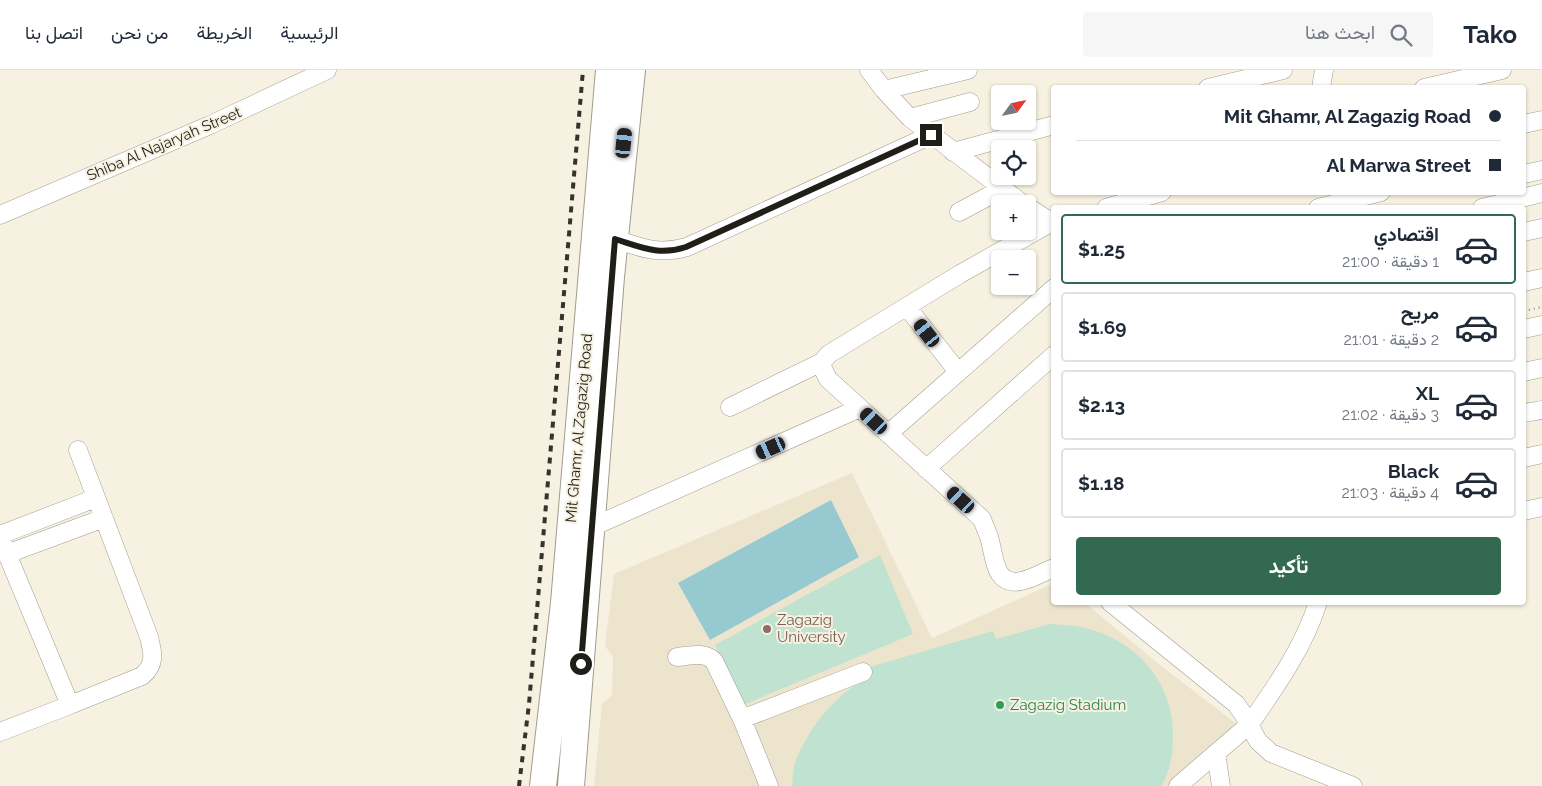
<!DOCTYPE html>
<html lang="ar">
<head>
<meta charset="utf-8">
<style>
	:root { --surface:#fff; --page:#f6f6f7; --text:#1f2937; --muted:#747a83; --line:#e0e1e3; --accent:#326950 }
	body { margin:0; font-family:Raleway,Vazirmatn,sans-serif; background:var(--page); color:var(--text); direction:rtl; height:100vh; display:flex; flex-direction:column; font-size:19px; white-space:nowrap }
	* { box-sizing:border-box; margin:0 }
	p { font-size:16px; color:var(--muted) }
	.icon { flex:none; width:28px; height:28px; fill:none; stroke:currentColor; stroke-width:2; stroke-linecap:round; stroke-linejoin:round }
	.map { position:relative; flex:1; overflow:hidden; direction:ltr }
	.panel { position:absolute; left:1051px; top:135px; width:475px; height:400px; display:flex; flex-direction:column; background:var(--surface); border-radius:5px; box-shadow:0 1px 4px #0004; direction:rtl }
	.panel>* { flex:none }
	.top-card { position:absolute; left:1051px; top:15px; width:475px; height:110px; border-radius:5px; box-shadow:0 1px 4px #0004; direction:rtl; display:grid; align-content:center; height:110px; padding:0 25px; background:var(--surface) }
	.needle { width:32px; rotate:57deg }
	.buttons { position:absolute; left:991px; top:15px; display:grid; gap:10px }
	.buttons a { display:grid; place-items:center; width:45px; height:45px; border-radius:5px; background:var(--surface); box-shadow:0 1px 4px #0004; font-size:25px }
	.end { position:absolute; width:22px; height:22px; margin:-11px; border:6px solid #201e18; background:#fff; box-shadow:0 0 0 2px #fff }
	.from { border-radius:50% }
	.car { position:absolute; width:15px; height:30px; margin:-15px -8px; border-radius:6px; box-shadow:0 0 4px 1px #0007; background:linear-gradient(#222 24%,#8ab4d8 0 40%,#222 0 76%,#8ab4d8 0 86%,#222 0) }
	.top-card b { display:flex; align-items:center; gap:18px; height:48px; font-size:19px }
	.top-card b+b { border-top:1px solid var(--line) }
	.top-card i { width:12px; height:12px; background:var(--text) }
	ul { padding:9px 0 0; list-style:none }
	li { display:flex; align-items:center; gap:15px; height:70px; margin:0 10px 8px; padding:0 15px; border:2px solid var(--line); border-radius:5px }
	li div { flex:1 }
	li b { display:block; font-size:19px }
	li em { font-style:normal; font-weight:700 }
	li.selected { border-color:var(--accent) }
	li>.icon { width:45px; height:45px; stroke-width:1.5 }
	.button { display:flex; gap:10px; margin-top:auto; padding:10px 25px }
	.button a { flex:1; height:58px; border-radius:5px; background:var(--accent); color:#fff; font-size:20px; font-weight:700; line-height:58px; text-align:center }
	header { display:flex; align-items:center; gap:30px; box-sizing:border-box; height:70px; padding:0 25px; background:var(--surface); border-bottom:1px solid var(--line) }
	header strong { font-size:24px }
	nav { display:flex; gap:28px; margin-inline-start:auto; font-size:18px }
	.search { width:350px; height:45px; background:var(--page); display:flex; align-items:center; gap:12px; box-sizing:border-box; padding:0 18px; border-radius:5px; color:var(--muted); font-size:19px }
	.map>svg:first-child { display:block }
	.built { fill:#ede4cd }
	.green { fill:#bfe2d1 }
	.water { fill:#97cad0 }
	.lines { fill:none; stroke-linecap:round; stroke-linejoin:round }
	.minor-casing { stroke:#a29c8d; stroke-width:19 }
	.highway-casing { stroke:#a29c8d; stroke-width:28 }
	.path { stroke:#8a867b; stroke-width:2; stroke-dasharray:1 4; stroke-linecap:butt }
	.minor { stroke:#fff; stroke-width:18 }
	.highway { stroke:#fff; stroke-width:26 }
	.rail { stroke:#36332c; stroke-width:4; stroke-dasharray:6 6; stroke-linecap:butt }
	.route { stroke:#201e18; stroke-width:6 }
	.education-dot { fill:#8d6e63; stroke:#f7f1e1; stroke-width:2 }
	.leisure-dot { fill:#2e9e5b; stroke:#f7f1e1; stroke-width:2 }
	.labels { text-anchor:middle; dominant-baseline:central; stroke-width:4; stroke-linejoin:round; paint-order:stroke }
	.street-label { font-size:15px; fill:#201e18; stroke:#f7f1e1 }
	.education-label { font-size:15px; fill:#785e54; stroke:#f7f1e1; text-anchor:start }
	.leisure-label { font-size:15px; fill:#27864d; stroke:#f7f1e1; text-anchor:start }
</style>
</head>
<body>
<header>
<strong>Tako</strong>
<div class="search"><svg class="icon" aria-label="search" viewBox="0 0 24 24"><circle cx="10" cy="10" r="6"/><path d="M15 15l6 6"/></svg>ابحث هنا</div>
<nav><a>الرئيسية</a><a>الخريطة</a><a>من نحن</a><a>اتصل بنا</a></nav>
</header>
<div class="map">
<svg width="1542" height="716" viewBox="0 0 1542 716">
	<rect width="100%" height="100%" fill="#f7f1e1"/>
	<path class="built" d="M852,403L932,568L1054,513V532L1085,533L1165,599L1242,658L1172,716H594L602,634L612,625L613,587L605,576L614,504Z"/>
	<path class="green" d="M880,485L913,564L743,635L715,575Z
		M1050,554C1060,555 1071,555 1081,557C1133,568 1173,609 1173,664C1173,682 1171,701 1161,716H792C793,709 793,700 795,693C796,688 799,684 801,679C817,647 840,622 871,605L870,597L993,561L996,569Z"/>
	<path class="water" d="M831,430L859,487L710,570L678,513Z"/>
	<g class="lines">
		<defs>
			<path id="minor" d="M869,0L884,20L910,48L1023,134
				M1208,18L1283,0
				M1321,18L1324,0
				M1424,18L1502,0
				M884,20L968,0
				M910,48L970,32
				M1524,54L1542,50
				M953,82L1054,55
				M1524,104L1542,100
				M1028,137L1054,154
				M1106,138L1162,122
				M1318,138L1381,122
				M1482,138L1542,123
				M959,142L1002,119
				M0,145L210,55L327,0
				M1054,151L960,204L829,284L822,292L823,299L828,309L982,449C984,455 987,461 989,467C995,485 993,517 1021,511C1032,509 1043,502 1054,498
				M1524,162L1542,158
				M615,169C641,178 659,185 687,177L931,65
				M1524,212L1542,208
				M907,237L958,302
				M1524,259L1542,255
				M1524,302L1542,298
				M730,337L822,292
				M1524,343L1542,340
				M888,364L1054,218
				M1524,388L1542,384
				M926,399L1054,285
				M1524,441L1542,437
				M592,457L860,338
				M0,465L96,428
				M0,467L70,635L142,606C156,594 153,583 149,567L78,380
				M7,484L104,448
				M1110,532L1236,634L1250,654L1254,664L1258,671L1271,683L1353,716
				M677,587C690,586 704,581 714,591L742,649L769,716
				M742,649L863,602
				M0,662L70,635
				M1216,683L1221,716
				M1178,716L1250,654L1254,648C1279,612 1305,574 1318,532"/>
			<path id="highway" d="M543,716L564,533L609,0
				M571,716L611,207L632,0"/>
		</defs>
		<use href="#minor" class="minor-casing"/>
		<use href="#highway" class="highway-casing"/>
		<path class="path" d="M1524,241L1542,237"/>
		<use href="#minor" class="minor"/>
		<use href="#highway" class="highway"/>
		<path class="rail" d="M519,716L529,634L583,0"/>
	</g>
	<g class="lines">
		<path class="route" d="M581,594L615,169C641,177 659,186 686,177L931,65"/>
	</g>
	<circle class="education-dot" cx="767" cy="559" r="5"/>
	<circle class="leisure-dot" cx="1000" cy="635" r="5"/>
	<g class="labels">
		<g class="street-label">
			<text transform="translate(164 74) rotate(-23)">Shiba Al Najaryah Street</text>
			<text transform="translate(579 358) rotate(-85)">Mit Ghamr, Al Zagazig Road</text>
		</g>
		<g class="education-label">
			<text x="777" y="550">Zagazig<tspan x="777" dy="17">University</tspan></text>
		</g>
		<g class="leisure-label">
			<text x="1010" y="635">Zagazig Stadium</text>
		</g>
	</g>
</svg>
<div class="buttons">
<a><svg class="needle" viewBox="-14 -14 28 28"><path d="M0-13l5 13h-10z" fill="#e53935"/><path d="M0 13l5-13h-10z" fill="#747a83"/></svg></a>
<a><svg class="icon" aria-label="locate" viewBox="0 0 24 24"><circle cx="12" cy="12" r="6"/><path d="M12 2v4M12 18v4M2 12h4M18 12h4"/></svg></a>
<a>+</a>
<a>−</a>
</div>
<i class="end from" style="left:581px;top:594px"></i>
<i class="end" style="left:931px;top:65px"></i>
<i class="car" style="left:624px;top:73px;rotate:6deg"></i>
<i class="car" style="left:927px;top:263px;rotate:322deg"></i>
<i class="car" style="left:874px;top:351px;rotate:313deg"></i>
<i class="car" style="left:771px;top:378px;rotate:246deg"></i>
<i class="car" style="left:961px;top:430px;rotate:312deg"></i>
<div class="top-card">
<b><i class="from"></i>Mit Ghamr, Al Zagazig Road</b>
<b><i></i>Al Marwa Street</b>
</div>
<section class="panel">
<ul>
<li class="selected"><svg class="icon" aria-label="car" viewBox="0 0 24 24"><path d="M5 17H2v-5l4-1 3-4h7l3 4 3 1v5h-3M9 17h6M6 11h13"/><circle cx="7" cy="17" r="2"/><circle cx="17" cy="17" r="2"/></svg><div><b>اقتصادي</b><p>1 دقيقة · 21:00</p></div><em>$1.25</em></li>
<li><svg class="icon" aria-label="car" viewBox="0 0 24 24"><path d="M5 17H2v-5l4-1 3-4h7l3 4 3 1v5h-3M9 17h6M6 11h13"/><circle cx="7" cy="17" r="2"/><circle cx="17" cy="17" r="2"/></svg><div><b>مريح</b><p>2 دقيقة · 21:01</p></div><em>$1.69</em></li>
<li><svg class="icon" aria-label="car" viewBox="0 0 24 24"><path d="M5 17H2v-5l4-1 3-4h7l3 4 3 1v5h-3M9 17h6M6 11h13"/><circle cx="7" cy="17" r="2"/><circle cx="17" cy="17" r="2"/></svg><div><b>XL</b><p>3 دقيقة · 21:02</p></div><em>$2.13</em></li>
<li><svg class="icon" aria-label="car" viewBox="0 0 24 24"><path d="M5 17H2v-5l4-1 3-4h7l3 4 3 1v5h-3M9 17h6M6 11h13"/><circle cx="7" cy="17" r="2"/><circle cx="17" cy="17" r="2"/></svg><div><b>Black</b><p>4 دقيقة · 21:03</p></div><em>$1.18</em></li>
</ul>
<div class="button"><a>تأكيد</a></div>
</section>
</div>
</body>
</html>
